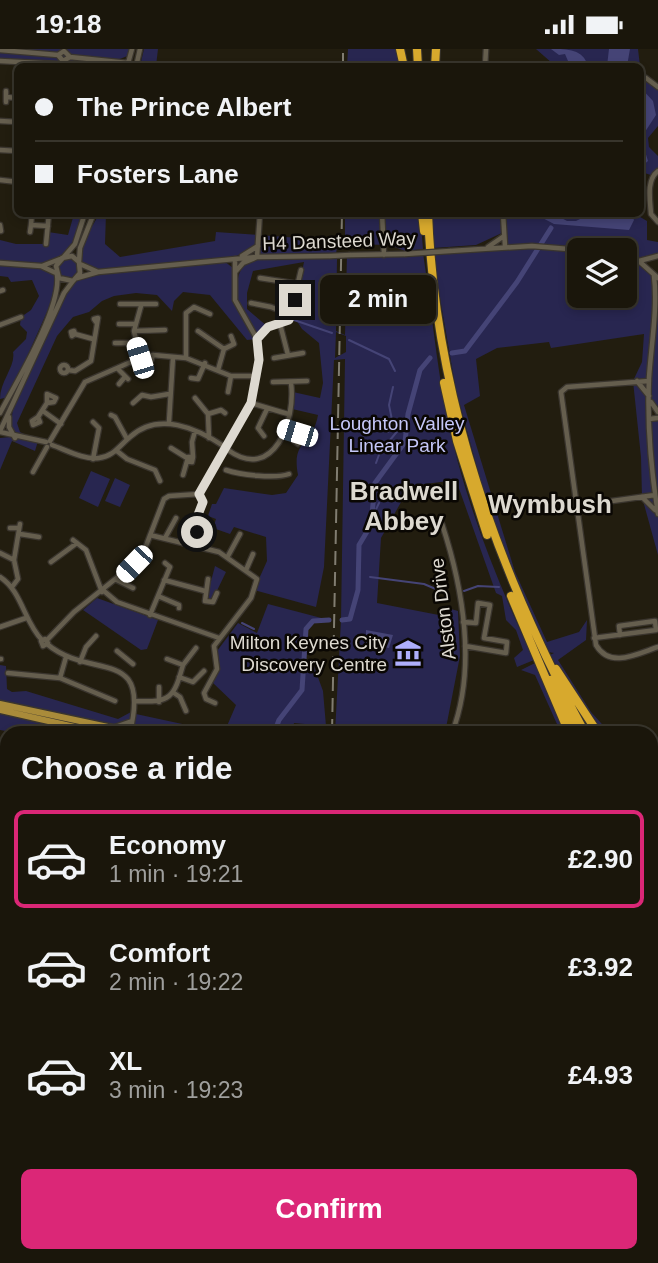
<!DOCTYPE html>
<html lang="en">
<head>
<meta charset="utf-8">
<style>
	:root { --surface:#1a160b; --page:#272319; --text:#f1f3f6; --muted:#9f9f9d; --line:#38352c; --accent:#db2777 }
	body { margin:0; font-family:Arial,sans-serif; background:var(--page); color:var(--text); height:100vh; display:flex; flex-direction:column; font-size:26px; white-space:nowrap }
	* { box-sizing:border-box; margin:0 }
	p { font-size:23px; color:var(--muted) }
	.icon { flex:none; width:38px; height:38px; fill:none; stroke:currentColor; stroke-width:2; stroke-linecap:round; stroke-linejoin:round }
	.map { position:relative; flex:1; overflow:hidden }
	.panel { position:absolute; left:0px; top:677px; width:658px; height:537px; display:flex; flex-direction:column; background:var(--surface); border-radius:21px 21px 0 0; box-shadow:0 4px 10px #0003,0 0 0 2px var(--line) }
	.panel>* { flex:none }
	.hud { position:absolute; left:14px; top:14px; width:630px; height:154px; border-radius:10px; box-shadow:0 4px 10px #0003,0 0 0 2px var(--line); display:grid; align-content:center; height:154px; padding:0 21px; background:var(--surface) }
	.buttons { position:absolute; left:567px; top:189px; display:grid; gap:14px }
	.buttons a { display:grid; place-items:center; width:70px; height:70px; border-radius:10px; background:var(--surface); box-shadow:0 4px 10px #0003,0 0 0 2px var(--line); font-size:35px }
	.end { position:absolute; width:32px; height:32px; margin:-16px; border:9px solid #ddd9d0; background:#111; box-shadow:0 0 0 4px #111 }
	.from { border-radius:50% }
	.bubble { position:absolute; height:49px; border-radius:10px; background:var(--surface); box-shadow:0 4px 10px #0003,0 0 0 2px var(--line); font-size:23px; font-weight:600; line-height:49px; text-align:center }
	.car { position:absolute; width:21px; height:42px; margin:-21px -10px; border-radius:9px; box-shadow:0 0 5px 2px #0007; background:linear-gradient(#fff 24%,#345 0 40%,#fff 0 76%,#345 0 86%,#fff 0) }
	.hud b { display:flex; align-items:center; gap:24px; height:66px; font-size:26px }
	.hud b+b { border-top:2px solid var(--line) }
	.hud i { width:18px; height:18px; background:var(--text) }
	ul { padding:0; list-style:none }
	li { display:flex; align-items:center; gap:21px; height:98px; margin:0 14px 10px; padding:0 7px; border:4px solid transparent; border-radius:10px }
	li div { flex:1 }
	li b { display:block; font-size:26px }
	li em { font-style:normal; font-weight:600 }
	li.current { border-color:var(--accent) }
	li>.icon { width:63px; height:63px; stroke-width:1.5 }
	h2 { padding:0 21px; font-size:32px; line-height:84px }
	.action { display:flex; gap:14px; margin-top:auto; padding:14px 21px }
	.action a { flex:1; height:80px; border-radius:10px; background:var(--accent); color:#fff; font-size:28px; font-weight:600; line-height:80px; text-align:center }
	.status { display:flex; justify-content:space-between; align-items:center; height:49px; padding:0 35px; background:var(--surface); direction:ltr }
	.status svg { height:19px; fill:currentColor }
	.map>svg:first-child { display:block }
	.green { fill:#282650; fill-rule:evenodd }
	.water { fill:#454476 }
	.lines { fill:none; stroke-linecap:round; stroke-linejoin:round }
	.stream { stroke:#454476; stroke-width:2 }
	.river { stroke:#454476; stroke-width:5 }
	.minor-casing { stroke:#3a352e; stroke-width:7 }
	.major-casing { stroke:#3a352e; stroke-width:9 }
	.highway-casing { stroke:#3a352e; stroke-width:10 }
	.minor { stroke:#655e4e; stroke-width:4.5 }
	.major { stroke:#a98b3a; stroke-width:6 }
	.highway { stroke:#d7a92d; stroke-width:8 }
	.rail { stroke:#817d71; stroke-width:2; stroke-dasharray:14 7; stroke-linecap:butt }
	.minor-bridge-casing { stroke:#3a352e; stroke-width:7; stroke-linecap:butt }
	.major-bridge-casing { stroke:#3a352e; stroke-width:9; stroke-linecap:butt }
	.minor-bridge { stroke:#655e4e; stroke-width:4.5 }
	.major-bridge { stroke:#a98b3a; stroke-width:6 }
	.route { stroke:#ddd9d0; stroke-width:9 }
	.labels { text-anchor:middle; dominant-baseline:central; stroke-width:5; stroke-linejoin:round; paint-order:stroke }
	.street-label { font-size:19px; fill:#ddd9d0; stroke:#0a0703 }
	.park-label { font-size:19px; fill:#c5c7f8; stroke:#0a0703 }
	.poi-label { font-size:19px; fill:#ddd9d0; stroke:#0a0703; text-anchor:end }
	.district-label { font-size:26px; font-weight:bold; fill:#ddd9d0; stroke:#0a0703 }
</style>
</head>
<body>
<div class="status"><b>19:18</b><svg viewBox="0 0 49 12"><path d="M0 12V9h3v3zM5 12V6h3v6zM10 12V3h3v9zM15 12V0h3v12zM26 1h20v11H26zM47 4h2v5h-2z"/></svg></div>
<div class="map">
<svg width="658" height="1214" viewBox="0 0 658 1214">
	<rect width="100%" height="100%" fill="#221d0f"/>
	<path class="green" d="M0,0H132L130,6L117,11L118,18L63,17L0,12Z
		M144,0H158L156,17H140Z
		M348,0H397L401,18H347Z
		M536,0H638L640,17H550L552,14Z
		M640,20L646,29L658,38V77L648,89L649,98L658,107V120L651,126L641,123Z
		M433,164L635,165L647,172V191L658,193V207L640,212L651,224L658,241V363L650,351L649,370L658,369V506L642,448L641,408L633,332L642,313L644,285L551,299L549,293L497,299L476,310L480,347L464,356L515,523L547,593L579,583L587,571L586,591L558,611L591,663L610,684H603L554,613L550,606L554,604L548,603L541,591L489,463L456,341L432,203L505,197L504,183L476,196L433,199ZM579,201H625V247H579Z
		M74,165H82C80,193 68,206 42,217L56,225L59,236L9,348L0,350C0,332 16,317 13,303L26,290L27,283L20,276L21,268L31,261L39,247L32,231L11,233L8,228L0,227V191L16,195H46L48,183L68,186Z
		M99,165H106L105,195L120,208L215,192L216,183L328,191V195H337L336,207L257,208L258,198L224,212L233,219L234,247C240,228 235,216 259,210H337L336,282L345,286L347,206L423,204C431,256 436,311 446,363C463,448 497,533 534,611L517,618L514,609L523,601L516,581L506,571L502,547L496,544L456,431L410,437L381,489L377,554L449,568L451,560L458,562L460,607L445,684H335L341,571L345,310L334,311L324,518L316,558L254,541L267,512L266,488L234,478L230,485L213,479L216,470L208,467L212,455H216L224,439L272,446L286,444L298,426C291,390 313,396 318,366L288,359L293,343L320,349L323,334L319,294L302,280L293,266L304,213L253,222L247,244V260L268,278L257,290L247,291L210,246L183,243L174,252L172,262L157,246L136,244L114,247L102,252L89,263L73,268L57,287L17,374L20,383L38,392L35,402L12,392L0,421V389L10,388L5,386L11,377L13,357L64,244L73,232L97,223L80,215C77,195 92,180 99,165ZM336,283L346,287V303L335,309Z
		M345,165H420L423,200L405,202L390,196L345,195Z
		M58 220a10 10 0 1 1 20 0a10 10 0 1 1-20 0Z
		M91,422L110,430L98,458L79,449Z
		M115,429L130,436L120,458L105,452Z
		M215,517L226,523L212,552L206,551Z
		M97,549L158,571L147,600L141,601L83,561Z
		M268,555L329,571L313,572L308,576L304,612H312L323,642L326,677L294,674L292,684H154L134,678L136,665L224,684L236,656L213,634L219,620L217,602L238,574L257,584Z
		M535,614L566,684H561L535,626L521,621Z
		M0,616L6,617L7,640L12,643L26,642L118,670L131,663V670L113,677L0,656Z
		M0,661L95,684H17L0,681Z
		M651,739L658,741V803L651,791Z
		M651,849L658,857V917L651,909Z
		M7,909V1021L0,1027V912Z
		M651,1090L658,1100V1133L651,1130Z
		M658,1151V1214H655L651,1203V1154Z
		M124,1208H169L165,1214H128Z
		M250,1208H337L336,1214H247Z"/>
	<path class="water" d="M551,0C568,0 583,0 588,17L583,12H568L565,5L559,6Z
		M609,0H630L627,17H607Z
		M640,38L653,52L656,66L641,89L648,112L641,118Z
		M535,165H554L567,172H576L590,165H631L634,171L629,181L554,175Z
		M366,581L393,586L389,599L366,595Z"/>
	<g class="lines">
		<path class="stream" d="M294,271L332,284
			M349,291L389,310L395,322
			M388,383L392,371L389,356L393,338
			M376,414L380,403L400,379
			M372,469L379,454
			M370,528L424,535L445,544
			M464,542L478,537L499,538
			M242,574L254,580
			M651,933H658"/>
		<path class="river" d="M452,304L465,302L517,233L551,179
			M342,571L350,570L358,541L359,496L371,476L375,434L405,393L408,365L420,321L430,309
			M274,684L279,671L302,641L306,580L313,572L329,571
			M0,957L7,948"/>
		<defs>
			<path id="minor" d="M0,1L58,6
				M58,6L64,2L70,8
				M58,6L63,12L70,8
				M70,8L128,14
				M0,12L59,15
				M127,18L132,0
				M136,18L140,0
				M485,18L486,0
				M646,29L658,38
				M6,48L18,49
				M6,53V42
				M0,72L18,73
				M0,101L18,102
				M658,122C646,131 650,151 651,165L658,173
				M0,131L18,133
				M382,164L384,206
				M503,164L505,197
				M0,176L1,182
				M31,176L32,164
				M30,183L31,176L48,177
				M46,195L49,164
				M488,198L504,187
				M450,202L532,197L581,201
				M350,206L405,205
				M242,207L258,197
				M62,209L72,207L79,213L80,224L73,232L59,229L56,217L75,195L85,164
				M625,209L639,212L658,207
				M79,213L80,199L94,164
				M640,213L658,229
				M0,214L41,217L56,224
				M80,215L98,223
				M42,217L60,210
				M236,222L243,214L257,208L260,164
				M654,227C658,258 651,297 649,329C647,375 651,421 658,465
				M77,229L98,223L257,208L330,207
				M260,229L299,235
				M0,242L3,241
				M251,254L271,258L291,266
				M120,255H156
				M119,275H134
				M280,275L288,306
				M0,276L21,268
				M74,282L75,285L72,287L71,283Z
				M134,282L165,281
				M198,282L224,300L218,321
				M75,285L93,290
				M257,290L268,278L289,271L301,221
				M115,294H135
				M224,300L234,295L231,287
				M140,309L134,282L141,257
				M186,309V264L194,258L210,265
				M274,309L303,304
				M60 320a4 4 0 1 1 8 0a4 4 0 1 1-8 0Z
				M118,320L128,330
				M68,321L75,322L91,312L98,269L94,270L96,273
				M147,324L153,306
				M191,329L198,330L205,314
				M637,332L649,347
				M649,332L567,338L561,343L596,596C610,620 637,605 658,598
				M273,333L307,332
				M119,335L124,329
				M228,343L231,327
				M195,349L208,365L209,389
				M651,353L658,363
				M133,354L142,346L151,348L169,345
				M251,354L288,365
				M43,362L61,375
				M0,364C16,334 62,258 57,226
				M208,365L221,361L225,364
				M111,366L115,368L127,390
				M9,368V378L15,389
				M38,368L32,372L33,376L40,373L38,368L47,354V345L56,349L54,353L47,354
				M649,370L658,369
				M93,373L99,379L93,410
				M169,373L173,308
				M283,379L297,384
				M0,382L64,244L73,232
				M0,383L46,393
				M264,387L258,379L267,360
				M50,392L85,333L140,309L153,306L186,309L231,327H257
				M298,395L294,392L299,379
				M52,396C66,401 84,411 99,409C114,407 119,397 130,388C158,362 197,379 225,398
				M228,397L251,354L259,311L257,290L235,251V210
				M171,399L187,409
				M228,401C274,434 296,371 291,334
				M117,402L127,410L155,421L160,432
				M188,408H193L192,413L188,412Z
				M193,408L192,393L195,382
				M226,421C241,426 275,430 289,425
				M33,423L47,398
				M183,426L187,412
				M642,448L655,461
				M576,457L655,446
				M442,475C463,539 477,619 452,684
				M10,479H19
				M189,480L197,483
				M193,481L203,453L199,445
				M20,485L39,488
				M150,486L219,503L257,530L251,549L214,597L217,620L204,644L206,650L215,654
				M165,489L176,469
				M73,491L86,501L102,543
				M0,504L14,511
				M228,507L240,485
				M51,513L77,494
				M246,521L253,505
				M0,528C22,542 24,573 42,591
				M208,530L205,552L213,553L217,544
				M117,531L133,539
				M164,531L205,542
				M12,538L18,530L14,511L20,475
				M104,542L117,553L219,589
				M158,547L179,556V559
				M150,566L170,518L165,514
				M463,573L476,574L478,554L490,556L484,589L507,593L506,604L465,597
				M0,578L26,569
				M594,589L656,581L655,572L619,577L620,586
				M45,590L48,594L43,597L41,592Z
				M47,591L74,563L134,515L144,502L164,450L169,447L199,445L225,401
				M47,595C91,632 151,596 130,683
				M117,602L133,615
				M0,610H1
				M167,610L183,616L196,599
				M80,613L86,598L96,587
				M8,624L60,629L115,652
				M179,628L193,633L204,622
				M60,629L66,608
				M174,644L180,648L186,662
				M136,652C171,654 174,648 183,616
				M159,653V638
				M115,678L132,672
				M0,698L7,700
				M0,717L7,709
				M0,764L6,763
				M0,799L7,804
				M0,838L7,830
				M0,839L7,845
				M6,866L7,864
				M0,909L4,907
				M0,963L7,968
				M651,979L658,974
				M651,1010H652
				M651,1042L658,1038
				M0,1069L7,1066
				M651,1075L658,1070
				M0,1085L7,1088
				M651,1090L658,1100
				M651,1132L658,1135
				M651,1154L658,1168
				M0,1183L7,1184
				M37,1208L41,1214
				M95,1208L100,1214
				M631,1210H638L642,1214
				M241,1214L243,1208
				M373,1214L374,1208
				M576,1214L577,1208"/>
			<path id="major" d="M0,655L136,684
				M0,661L101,684
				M651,734L658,736"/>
			<path id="highway" d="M400,0L404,18
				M417,0L418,18
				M435,18L436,0
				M422,164L424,182
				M428,164C435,350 498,522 585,684
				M444,334L457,392L487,486
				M511,547L569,684
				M556,620L598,684
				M550,631L579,684
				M651,799L658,811
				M651,810L658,822
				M651,843L658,851"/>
		</defs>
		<use href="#minor" class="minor-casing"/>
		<use href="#major" class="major-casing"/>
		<use href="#highway" class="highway-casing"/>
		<use href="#minor" class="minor"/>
		<use href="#major" class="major"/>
		<use href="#highway" class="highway"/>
		<path class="rail" d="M343,18V0
			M332,684L342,164
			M172,1214L176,1208
			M184,1214L188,1208
			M228,1214L231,1208"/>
		<defs>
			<path id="minor-bridge" d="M405,205L450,202
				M330,207L350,206"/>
			<path id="major-bridge" d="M651,822L658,818"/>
		</defs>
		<use href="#minor-bridge" class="minor-bridge-casing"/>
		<use href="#major-bridge" class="major-bridge-casing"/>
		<use href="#minor-bridge" class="minor-bridge"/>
		<use href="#major-bridge" class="major-bridge"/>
	</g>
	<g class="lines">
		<path class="route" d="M197,483L192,481L203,453L199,445L251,354L259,311L257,290L268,278L289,271L295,251"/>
	</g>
	<defs>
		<symbol id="museum-bare" viewBox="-9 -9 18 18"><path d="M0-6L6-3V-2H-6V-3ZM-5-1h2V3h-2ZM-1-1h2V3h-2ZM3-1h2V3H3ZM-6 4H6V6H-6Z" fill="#aeaefb" stroke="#0a0703" stroke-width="2.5" paint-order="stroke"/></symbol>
	</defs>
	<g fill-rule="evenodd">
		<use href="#museum-bare" x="389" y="585" width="38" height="38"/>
	</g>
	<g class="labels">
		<g class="street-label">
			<text transform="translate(339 192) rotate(-2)">H4 Dansteed Way</text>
			<text transform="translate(443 560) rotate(-97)">Alston Drive</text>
		</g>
		<g class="park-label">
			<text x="397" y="374">Loughton Valley<tspan x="397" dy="22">Linear Park</tspan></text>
		</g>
		<g class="poi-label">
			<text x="387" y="593">Milton Keynes City<tspan x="387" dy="22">Discovery Centre</tspan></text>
		</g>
		<g class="district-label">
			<text x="404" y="442">Bradwell<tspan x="404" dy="30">Abbey</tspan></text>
			<text x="550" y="455">Wymbush</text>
		</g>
	</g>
</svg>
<div class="buttons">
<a><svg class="icon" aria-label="layers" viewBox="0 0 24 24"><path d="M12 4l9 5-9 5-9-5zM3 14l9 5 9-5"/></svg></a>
</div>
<i class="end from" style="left:197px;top:483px"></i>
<i class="end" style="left:295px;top:251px"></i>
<div class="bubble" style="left:320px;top:226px;width:116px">2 min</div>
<i class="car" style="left:140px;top:309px;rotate:343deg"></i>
<i class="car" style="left:297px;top:384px;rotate:287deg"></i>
<i class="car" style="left:134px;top:515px;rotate:224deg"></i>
<div class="hud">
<b><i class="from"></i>The Prince Albert</b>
<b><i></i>Fosters Lane</b>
</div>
<section class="panel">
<h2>Choose a ride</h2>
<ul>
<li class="current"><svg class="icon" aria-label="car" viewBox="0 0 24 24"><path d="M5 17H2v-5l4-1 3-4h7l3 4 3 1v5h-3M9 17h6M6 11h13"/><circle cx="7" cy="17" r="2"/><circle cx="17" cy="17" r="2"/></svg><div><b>Economy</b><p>1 min · 19:21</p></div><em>£2.90</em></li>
<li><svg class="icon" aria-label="car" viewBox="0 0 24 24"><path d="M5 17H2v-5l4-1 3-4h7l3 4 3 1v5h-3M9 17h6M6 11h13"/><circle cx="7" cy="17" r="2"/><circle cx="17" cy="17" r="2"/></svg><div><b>Comfort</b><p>2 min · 19:22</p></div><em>£3.92</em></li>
<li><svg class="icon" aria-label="car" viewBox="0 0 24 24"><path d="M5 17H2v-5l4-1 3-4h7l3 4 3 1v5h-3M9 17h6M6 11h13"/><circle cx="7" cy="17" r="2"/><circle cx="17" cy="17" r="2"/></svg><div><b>XL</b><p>3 min · 19:23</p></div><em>£4.93</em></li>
</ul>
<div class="action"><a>Confirm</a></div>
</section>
</div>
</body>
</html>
